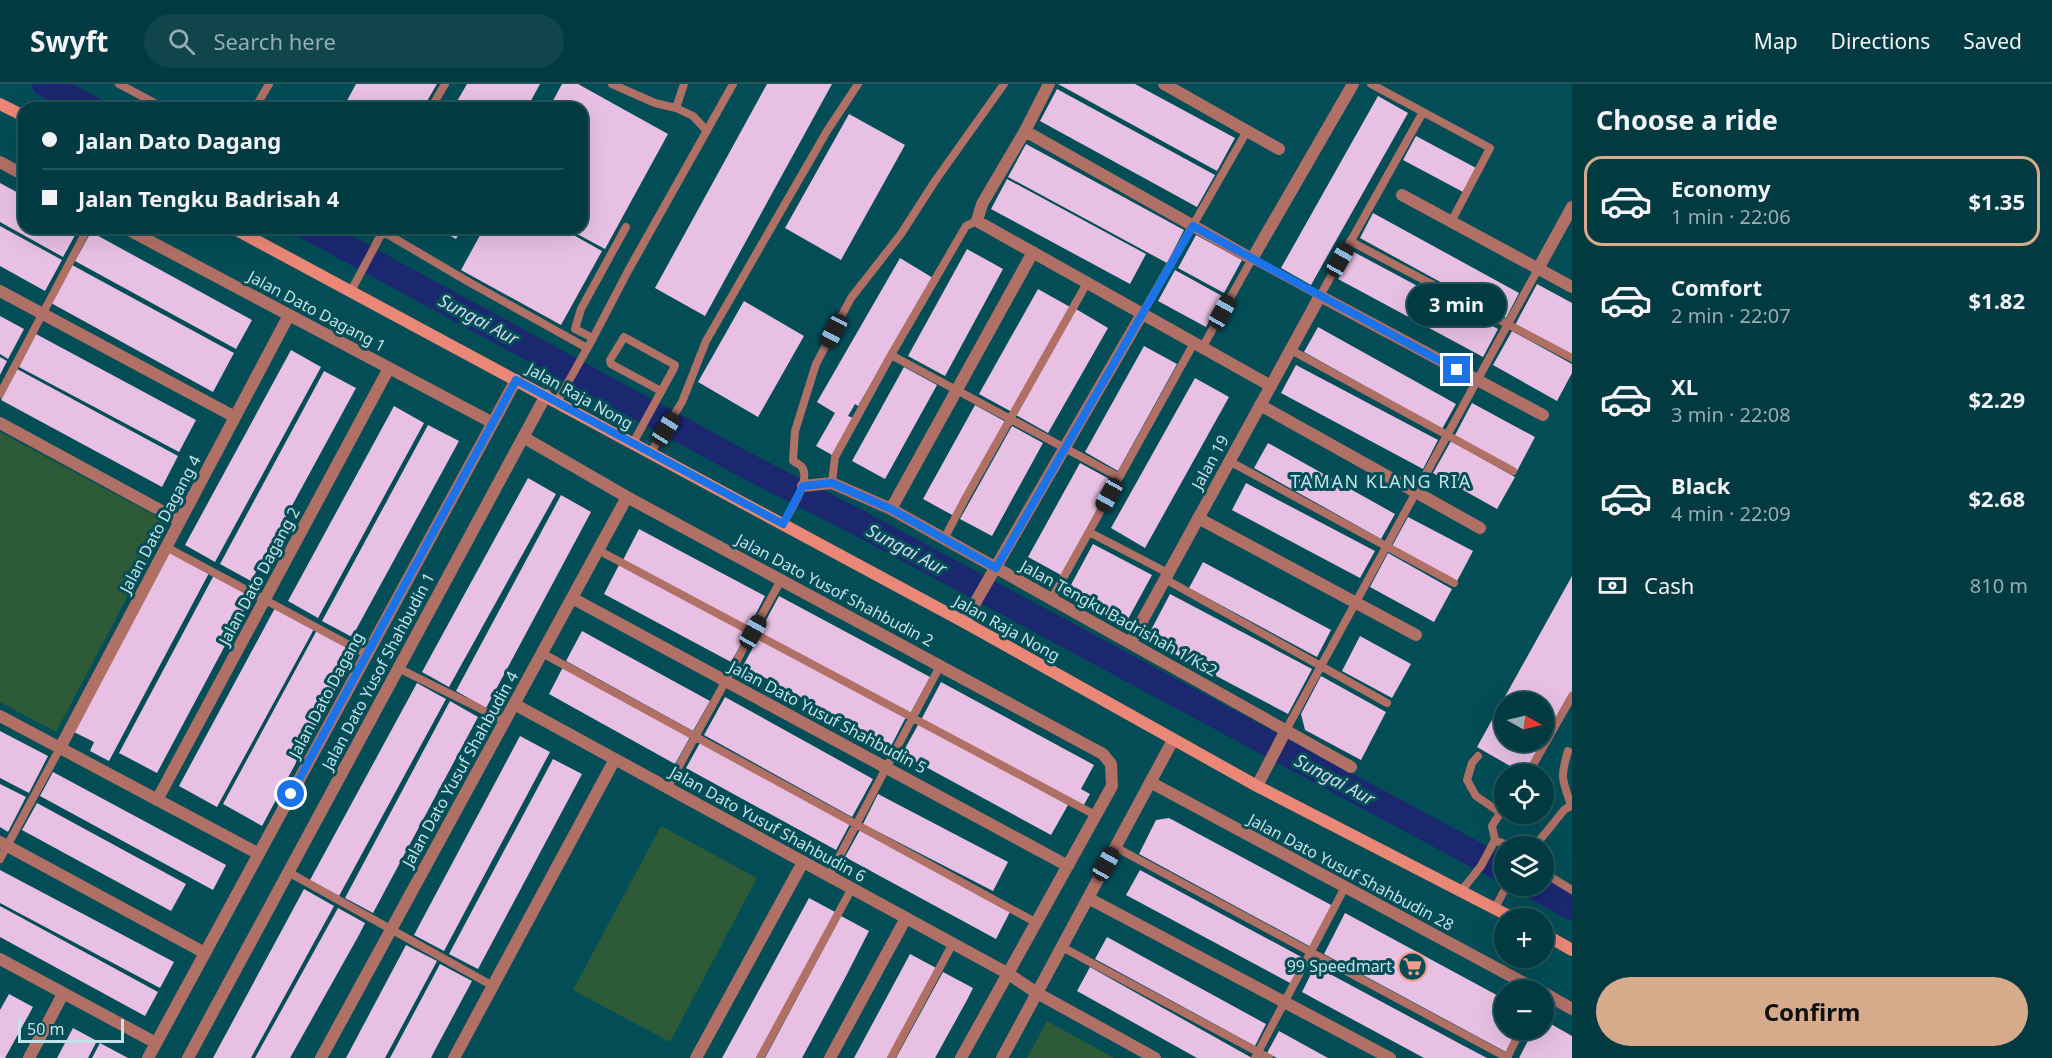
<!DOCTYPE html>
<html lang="en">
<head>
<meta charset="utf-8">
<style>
	:root { --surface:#023a41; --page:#10454c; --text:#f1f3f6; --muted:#96adb1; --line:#23545a; --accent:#d6ab8b }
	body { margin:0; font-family:"Noto Sans",sans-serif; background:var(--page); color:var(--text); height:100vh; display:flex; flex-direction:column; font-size:22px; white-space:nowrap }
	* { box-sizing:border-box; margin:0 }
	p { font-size:20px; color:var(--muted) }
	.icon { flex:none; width:33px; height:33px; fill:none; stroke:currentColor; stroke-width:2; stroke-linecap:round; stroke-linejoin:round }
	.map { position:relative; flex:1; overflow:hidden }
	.details { display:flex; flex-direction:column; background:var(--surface); width:480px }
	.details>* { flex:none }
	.hud { position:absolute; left:18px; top:18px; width:570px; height:132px; border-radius:18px; box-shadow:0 6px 24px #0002,0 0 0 2px var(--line); display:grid; align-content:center; height:132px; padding:0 24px; background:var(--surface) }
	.needle { width:39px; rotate:98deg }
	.controls { position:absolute; left:1494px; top:608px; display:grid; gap:12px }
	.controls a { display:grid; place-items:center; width:60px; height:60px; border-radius:50%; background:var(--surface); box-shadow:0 6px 24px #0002,0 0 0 2px var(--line); font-size:30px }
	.scale { position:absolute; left:18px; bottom:15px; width:106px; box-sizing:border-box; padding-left:6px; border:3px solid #c3e2e7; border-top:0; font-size:16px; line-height:21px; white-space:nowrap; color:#c3e2e7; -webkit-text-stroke:4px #034d57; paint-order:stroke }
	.end { position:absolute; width:27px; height:27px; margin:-14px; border:8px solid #1a73e8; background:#fff; box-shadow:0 0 0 3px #fff }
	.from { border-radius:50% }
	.bubble { position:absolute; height:42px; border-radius:21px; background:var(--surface); box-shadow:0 6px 24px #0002,0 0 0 2px var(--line); font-size:20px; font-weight:700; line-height:42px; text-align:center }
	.car { position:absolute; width:18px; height:36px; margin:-18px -9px; border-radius:8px; box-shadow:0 0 4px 2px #0007; background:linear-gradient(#222 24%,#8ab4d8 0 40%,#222 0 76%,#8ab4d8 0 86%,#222 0) }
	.hud b { display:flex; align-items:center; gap:21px; height:57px; font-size:22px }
	.hud b+b { border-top:2px solid var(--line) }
	.hud i { width:15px; height:15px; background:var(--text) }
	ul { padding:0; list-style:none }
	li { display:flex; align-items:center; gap:18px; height:90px; margin:0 12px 9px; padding:0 12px; border:3px solid transparent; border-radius:18px }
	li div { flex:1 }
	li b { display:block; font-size:22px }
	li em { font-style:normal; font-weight:700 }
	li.active { border-color:var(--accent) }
	li>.icon { width:54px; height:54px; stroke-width:1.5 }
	h2 { padding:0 24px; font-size:27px; line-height:72px }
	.pay { display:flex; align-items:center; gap:15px; height:66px; padding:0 24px; font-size:22px }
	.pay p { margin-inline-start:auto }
	.primary-button { display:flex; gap:12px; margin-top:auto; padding:12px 24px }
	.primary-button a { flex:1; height:69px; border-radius:36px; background:var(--accent); color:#111; font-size:24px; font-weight:700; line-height:69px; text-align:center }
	header { display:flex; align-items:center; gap:36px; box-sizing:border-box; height:84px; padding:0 30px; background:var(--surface); border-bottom:2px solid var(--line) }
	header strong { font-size:28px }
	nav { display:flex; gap:33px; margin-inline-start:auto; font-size:21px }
	.search { width:420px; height:54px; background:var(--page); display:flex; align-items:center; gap:15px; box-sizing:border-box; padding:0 21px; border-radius:33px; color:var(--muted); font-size:22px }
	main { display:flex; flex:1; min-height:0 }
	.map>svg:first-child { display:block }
	.green { fill:#2d5b38 }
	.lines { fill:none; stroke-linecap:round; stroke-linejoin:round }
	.river { stroke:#1b2870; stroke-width:26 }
	.building { fill:#e8c0e3; fill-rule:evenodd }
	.lane { stroke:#b07066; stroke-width:8 }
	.street { stroke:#b07066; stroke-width:12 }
	.secondary { stroke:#eb8777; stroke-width:12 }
	.route { stroke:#1a73e8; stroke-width:8 }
	.labels { text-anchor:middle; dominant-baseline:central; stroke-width:6; stroke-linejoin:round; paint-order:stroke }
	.street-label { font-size:16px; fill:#c3e2e7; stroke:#034d57 }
	.poi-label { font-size:16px; fill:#c3e2e7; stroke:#034d57; text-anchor:end }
	.water-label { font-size:18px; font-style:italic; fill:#ced6eb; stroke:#034d57 }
	.neighbourhood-label { font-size:18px; letter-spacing:1.5px; fill:#c3e2e7; stroke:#034d57 }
</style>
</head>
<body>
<header>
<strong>Swyft</strong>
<div class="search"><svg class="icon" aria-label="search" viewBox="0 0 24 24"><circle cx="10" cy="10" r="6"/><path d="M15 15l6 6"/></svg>Search here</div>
<nav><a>Map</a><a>Directions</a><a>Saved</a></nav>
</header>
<main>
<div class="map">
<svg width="1572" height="974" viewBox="0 0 1572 974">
	<rect width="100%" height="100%" fill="#034d57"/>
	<path class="green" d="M0,348L167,438L56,648L0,618Z
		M661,742L757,794L670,958L573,906Z
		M1047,937L1114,974H1027Z"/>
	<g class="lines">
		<path class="river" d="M45,0L90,24
			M310,144L753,385L857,438L1504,786
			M1532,801L1572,823"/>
	</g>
	<path class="building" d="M356,0H437L423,24H343Z
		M467,0H540L527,24H453Z
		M562,0H578L668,50L605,165L566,144H582V24H549Z
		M767,0H832L705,232L655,204Z
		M1058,0H1135L1235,54L1217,87Z
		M1057,5L1215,91L1197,123L1040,37Z
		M1378,12L1408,29L1311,201L1281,184Z
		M849,30L905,61L841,176L785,144Z
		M1416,52L1476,84L1463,108L1403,76Z
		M1026,60L1184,146L1167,179L1008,93Z
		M1007,95L1146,170L1130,200L991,125Z
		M0,99L24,112V144H79L63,173L0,138Z
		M1373,129L1519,209L1506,234L1360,154Z
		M0,142L62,176L45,207L0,182Z
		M436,144H462L456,155Z
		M484,144H561L602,167L561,241L461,186Z
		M91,148L252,236L236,265L75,177Z
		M1196,151L1242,176L1224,209L1178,184Z
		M967,165L1003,185L945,292L908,272Z
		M1352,167L1498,245L1483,273L1338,195Z
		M900,174L933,194L858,322L855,320L848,332L853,334L832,371L816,362L835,329L817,318Z
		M72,181L234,269L213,308L51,219Z
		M1175,186L1222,212L1206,243L1158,217Z
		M1537,200L1572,219V272L1515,241Z
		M1038,205L1070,223L1012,328L979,310Z
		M744,217L804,252L758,333L698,298Z
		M1076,225L1108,244L1048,349L1016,331Z
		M0,232L24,245L8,275L0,270Z
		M1318,243L1456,320L1442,345L1304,268Z
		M1512,247L1572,280V289L1557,317L1493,281Z
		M36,250L196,336L179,368L19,283Z
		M1144,262L1177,280L1118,387L1085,368Z
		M291,266L321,283L215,478L185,461Z
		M0,273L7,277L0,291Z
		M1296,281L1438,356L1423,385L1281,309Z
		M904,283L937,301L885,395L852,377Z
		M17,285L178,372L162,403L1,316Z
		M324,287L356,304L251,497L220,480Z
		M1195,294L1229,313L1145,464L1111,444Z
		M1472,319L1535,353L1517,387L1454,353Z
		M975,321L1006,338L954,432L923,415Z
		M394,322L424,339L318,534L288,517Z
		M428,341L459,357L352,553L322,537Z
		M1012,342L1043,359L992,452L960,435Z
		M1451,357L1515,393L1497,425L1433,389Z
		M1268,359L1395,430L1381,455L1254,384Z
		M1080,379L1113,397L1061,491L1028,473Z
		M528,394L556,410L449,603L422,588Z
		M1246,399L1375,467L1360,494L1232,426Z
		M561,411L591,428L486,624L456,607Z
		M1408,433L1473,467L1456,499L1391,464Z
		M639,445L765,512L749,543L623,476Z
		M1093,460L1152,491L1128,535L1117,537L1066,510Z
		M170,467L209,489L109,677L90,667L94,658L74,648Z
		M1388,469L1452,505L1434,538L1370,503Z
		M1203,478L1331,546L1317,573L1189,504Z
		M620,479L748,548L731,578L604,510Z
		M214,491L252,511L157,689L119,669Z
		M1572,492V611L1528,690H1524L1477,663ZM1504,618H1544V657H1504Z
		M1170,510L1312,585L1288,630L1156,560L1151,546Z
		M779,512L930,593L910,630L759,549Z
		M275,524L314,545L217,723L179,702Z
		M317,546L356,567L262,742L223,720Z
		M582,547L710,617L693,647L566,577Z
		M1360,552L1411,580L1392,614L1342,587Z
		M758,554L906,633L891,662L743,582Z
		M563,583L690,653L675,680L549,610Z
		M1321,592L1386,628L1361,676L1305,646L1301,630Z
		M941,598L1094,681L1081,705L1090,710L1082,724L921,636Z
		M417,599L446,615L339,812L310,796Z
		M725,613L873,695L852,733L704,651Z
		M450,617L478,633L373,829L345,814Z
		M919,639L1068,721L1051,751L902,670Z
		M0,647L48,672L29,709L0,694Z
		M520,652L550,668L444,867L414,851Z
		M701,657L851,738L836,766L686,684Z
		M553,675L582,690L478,885L449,870Z
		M53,688L226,781L213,806L40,712Z
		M0,700L26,713L8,748L0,743Z
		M878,710L1008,778L993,807L863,740Z
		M37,719L186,800L171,827L22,746Z
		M1169,734L1333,822L1311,863L1139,770L1156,736Z
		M861,744L1011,826L996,855L845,773Z
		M0,786L174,878L160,904L0,819Z
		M1140,786L1305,875L1292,900L1126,811Z
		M304,805L334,822L252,972L251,974H213Z
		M809,814L837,829L758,974H722Z
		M0,822L158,908L145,932L0,853Z
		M338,824L365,839L359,851L290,974H255Z
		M1345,829L1504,915V945H1518L1506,968L1324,870Z
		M841,832L869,847L845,894L802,974H765Z
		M1107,853L1266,940L1255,962L1095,875Z
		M406,861L437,877L400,946L385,974H346Z
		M910,870L938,885L890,974H854Z
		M440,880L472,897L435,966L431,974H390Z
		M1315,882L1466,963L1487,974H1424L1313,914L1302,908Z
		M1090,883L1252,974H1197L1077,907Z
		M943,888L973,904L967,916L935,974H896Z
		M9,910L33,923L5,974H0V926Z
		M1544,936L1572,952V974H1519L1534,945H1544Z
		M73,944L97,957L88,974H57Z
		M1279,947L1328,974H1277L1267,969Z
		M100,959L128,974H92Z"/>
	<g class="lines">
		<path class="lane" d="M119,0L164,24
			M612,0L655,19L676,24
			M684,0L676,24L693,32L707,47
			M1371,0L1490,64L1451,138
			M255,24L269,0
			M431,24L445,0
			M377,144L467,197L587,264
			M1350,157L1572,274
			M351,207L383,147
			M1142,230L1247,47
			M593,254L575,245L581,225L626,143
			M1202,264L1252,175L1320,212L1423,28
			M1291,266L1513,387
			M891,271L1119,393
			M0,310L88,144
			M557,318L593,254L628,187L733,0
			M633,359L674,284L675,281L624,253L610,276L611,280L661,307
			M651,368L682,318L706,257L827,47L858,0
			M1229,377L1454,499
			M832,399L835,373L891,271L966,142L977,137
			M783,440C789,428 813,394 801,382C799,380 796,379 793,377L795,347L816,280L851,214L901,150L935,97L1004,0
			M1089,448L1168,489
			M944,455L965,415L1087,199
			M166,463L366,570
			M598,466L1097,732
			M1165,495L1387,619
			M1051,516L1194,259
			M542,569L1035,838
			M398,584L505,637
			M1286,646L1538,185
			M1568,667C1560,694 1562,695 1571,721
			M1478,672L1472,679L1467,696L1476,712L1501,729
			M1528,690L1572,612
			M667,704L781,496
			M1504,723L1492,742L1495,756L1509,762
			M1535,762L1564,726L1572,721
			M1115,763L1508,974
			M0,775L60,664
			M288,788L493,902
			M1544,789L1572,806
			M829,792L940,582
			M1462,806L1481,782L1495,756
			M1495,824L1507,801
			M1062,863L1269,974
			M760,974L852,804
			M891,974L953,859
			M1255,974L1345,803
			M1507,974L1521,945"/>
		<path class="street" d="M1049,0L1025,47L982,120L977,137L1271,302
			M1164,0L1279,65
			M1025,47L1252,175L1353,0
			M0,78L24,91
			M1402,111L1572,203
			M125,144L493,339
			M1538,185L1572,123
			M0,207L235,333
			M1260,321L1480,444
			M0,339L180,437
			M523,353L627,413L1103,670L1111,680L1112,702L961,974
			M803,402L832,399L891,425L1351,683
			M891,425L1033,168
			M1198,434L1416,551
			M572,514L1068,782
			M964,538L1142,230
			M1130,559L1320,212L1543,331
			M514,620L1007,889L1037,909L1155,974
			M0,632L259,770
			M60,664L289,231
			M1150,698L1537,906
			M1257,702L1286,646
			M157,716L389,284
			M0,758L205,869
			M1088,814L1390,974
			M0,875L156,959
			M1544,909L1572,925
			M29,974L63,910
			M148,974L516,296
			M188,974L546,311
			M321,974L627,413
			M454,974L615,675
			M696,974L803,778
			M830,974L906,834
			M1002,974L1173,656"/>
		<path class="secondary" d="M0,20L24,32
			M233,144L964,538L1257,702L1513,834
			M1544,850L1572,866"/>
	</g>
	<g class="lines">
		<path class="route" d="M291,710L516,296L783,440L803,402L832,399L891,425L996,484L1193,142L1457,286"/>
	</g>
	<defs>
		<symbol id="supermarket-ring" viewBox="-11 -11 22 22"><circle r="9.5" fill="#034d57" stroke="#f59d8e" stroke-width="1.5"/><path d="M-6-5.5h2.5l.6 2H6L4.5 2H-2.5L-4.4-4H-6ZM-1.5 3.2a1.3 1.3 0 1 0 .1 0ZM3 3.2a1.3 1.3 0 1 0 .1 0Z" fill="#f59d8e"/></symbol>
	</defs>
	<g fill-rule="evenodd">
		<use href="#supermarket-ring" x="1396" y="866" width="33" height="33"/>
	</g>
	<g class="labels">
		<g class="street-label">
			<text transform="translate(317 227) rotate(28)">Jalan Dato Dagang 1</text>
			<text transform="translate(580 312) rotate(29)">Jalan Raja Nong</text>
			<text transform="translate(1210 378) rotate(-61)">Jalan 19</text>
			<text transform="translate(160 440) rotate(-62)">Jalan Dato Dagang 4</text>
			<text transform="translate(259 492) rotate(-62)">Jalan Dato Dagang 2</text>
			<text transform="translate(835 506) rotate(28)">Jalan Dato Yusof Shahbudin 2</text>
			<text transform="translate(1119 534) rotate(29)">Jalan Tengku Badrishah 1/Ks2</text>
			<text transform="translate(1007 544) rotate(29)">Jalan Raja Nong</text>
			<text transform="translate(378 587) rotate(-62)">Jalan Dato Yusof Shahbudin 1</text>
			<text transform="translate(326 611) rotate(-62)">Jalan Dato Dagang</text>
			<text transform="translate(828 633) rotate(28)">Jalan Dato Yusuf Shahbudin 5</text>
			<text transform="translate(460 685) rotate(-61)">Jalan Dato Yusuf Shahbudin 4</text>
			<text transform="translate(768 740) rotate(29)">Jalan Dato Yusuf Shahbudin 6</text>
			<text transform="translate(1351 788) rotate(28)">Jalan Dato Yusuf Shahbudin 28</text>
		</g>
		<g class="poi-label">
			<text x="1392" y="882">99 Speedmart</text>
		</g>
		<g class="water-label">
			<text transform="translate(479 235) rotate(28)">Sungai Aur</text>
			<text transform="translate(907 465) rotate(28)">Sungai Aur</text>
			<text transform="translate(1335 695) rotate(28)">Sungai Aur</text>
		</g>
		<g class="neighbourhood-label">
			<text x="1381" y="397">TAMAN KLANG RIA</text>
		</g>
	</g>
</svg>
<div class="controls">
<a><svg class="needle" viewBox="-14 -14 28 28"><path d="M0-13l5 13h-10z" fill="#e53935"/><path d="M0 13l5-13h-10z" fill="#96adb1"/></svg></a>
<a><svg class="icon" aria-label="locate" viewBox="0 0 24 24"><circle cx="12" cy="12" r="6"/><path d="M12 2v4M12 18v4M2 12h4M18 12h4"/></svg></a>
<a><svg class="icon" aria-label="layers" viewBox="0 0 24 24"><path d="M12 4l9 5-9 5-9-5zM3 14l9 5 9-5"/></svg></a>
<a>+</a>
<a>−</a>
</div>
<div class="scale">50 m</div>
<i class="end from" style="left:291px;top:710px"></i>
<i class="end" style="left:1457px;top:286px"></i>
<div class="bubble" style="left:1407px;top:200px;width:99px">3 min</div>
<i class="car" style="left:1340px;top:176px;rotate:29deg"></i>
<i class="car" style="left:1222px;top:228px;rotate:29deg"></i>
<i class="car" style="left:834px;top:247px;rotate:208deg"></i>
<i class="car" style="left:666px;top:345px;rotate:32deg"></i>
<i class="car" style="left:1109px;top:411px;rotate:209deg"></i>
<i class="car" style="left:753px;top:548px;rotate:29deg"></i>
<i class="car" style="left:1106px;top:780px;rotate:29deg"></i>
<div class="hud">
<b><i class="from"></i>Jalan Dato Dagang</b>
<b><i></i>Jalan Tengku Badrisah 4</b>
</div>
</div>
<section class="details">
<h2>Choose a ride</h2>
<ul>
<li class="active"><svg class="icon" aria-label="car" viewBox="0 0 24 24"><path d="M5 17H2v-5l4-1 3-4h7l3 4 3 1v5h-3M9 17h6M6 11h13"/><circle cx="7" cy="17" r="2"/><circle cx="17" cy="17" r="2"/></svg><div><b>Economy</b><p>1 min · 22:06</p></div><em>$1.35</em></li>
<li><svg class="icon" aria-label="car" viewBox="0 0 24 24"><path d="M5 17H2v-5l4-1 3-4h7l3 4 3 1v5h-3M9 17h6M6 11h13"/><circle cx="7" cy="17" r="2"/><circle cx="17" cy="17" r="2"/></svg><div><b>Comfort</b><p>2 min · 22:07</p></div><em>$1.82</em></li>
<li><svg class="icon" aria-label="car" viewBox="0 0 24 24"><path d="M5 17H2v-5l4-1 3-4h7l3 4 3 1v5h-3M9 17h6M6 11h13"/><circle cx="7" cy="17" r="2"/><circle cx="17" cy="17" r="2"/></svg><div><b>XL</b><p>3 min · 22:08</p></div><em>$2.29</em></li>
<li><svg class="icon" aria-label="car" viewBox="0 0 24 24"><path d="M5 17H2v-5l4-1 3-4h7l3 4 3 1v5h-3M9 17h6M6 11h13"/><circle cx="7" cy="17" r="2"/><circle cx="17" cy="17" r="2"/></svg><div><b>Black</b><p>4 min · 22:09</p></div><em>$2.68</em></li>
</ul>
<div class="pay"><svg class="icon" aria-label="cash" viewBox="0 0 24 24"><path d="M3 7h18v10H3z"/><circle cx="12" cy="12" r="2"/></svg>Cash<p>810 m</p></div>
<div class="primary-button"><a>Confirm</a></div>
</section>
</main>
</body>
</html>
